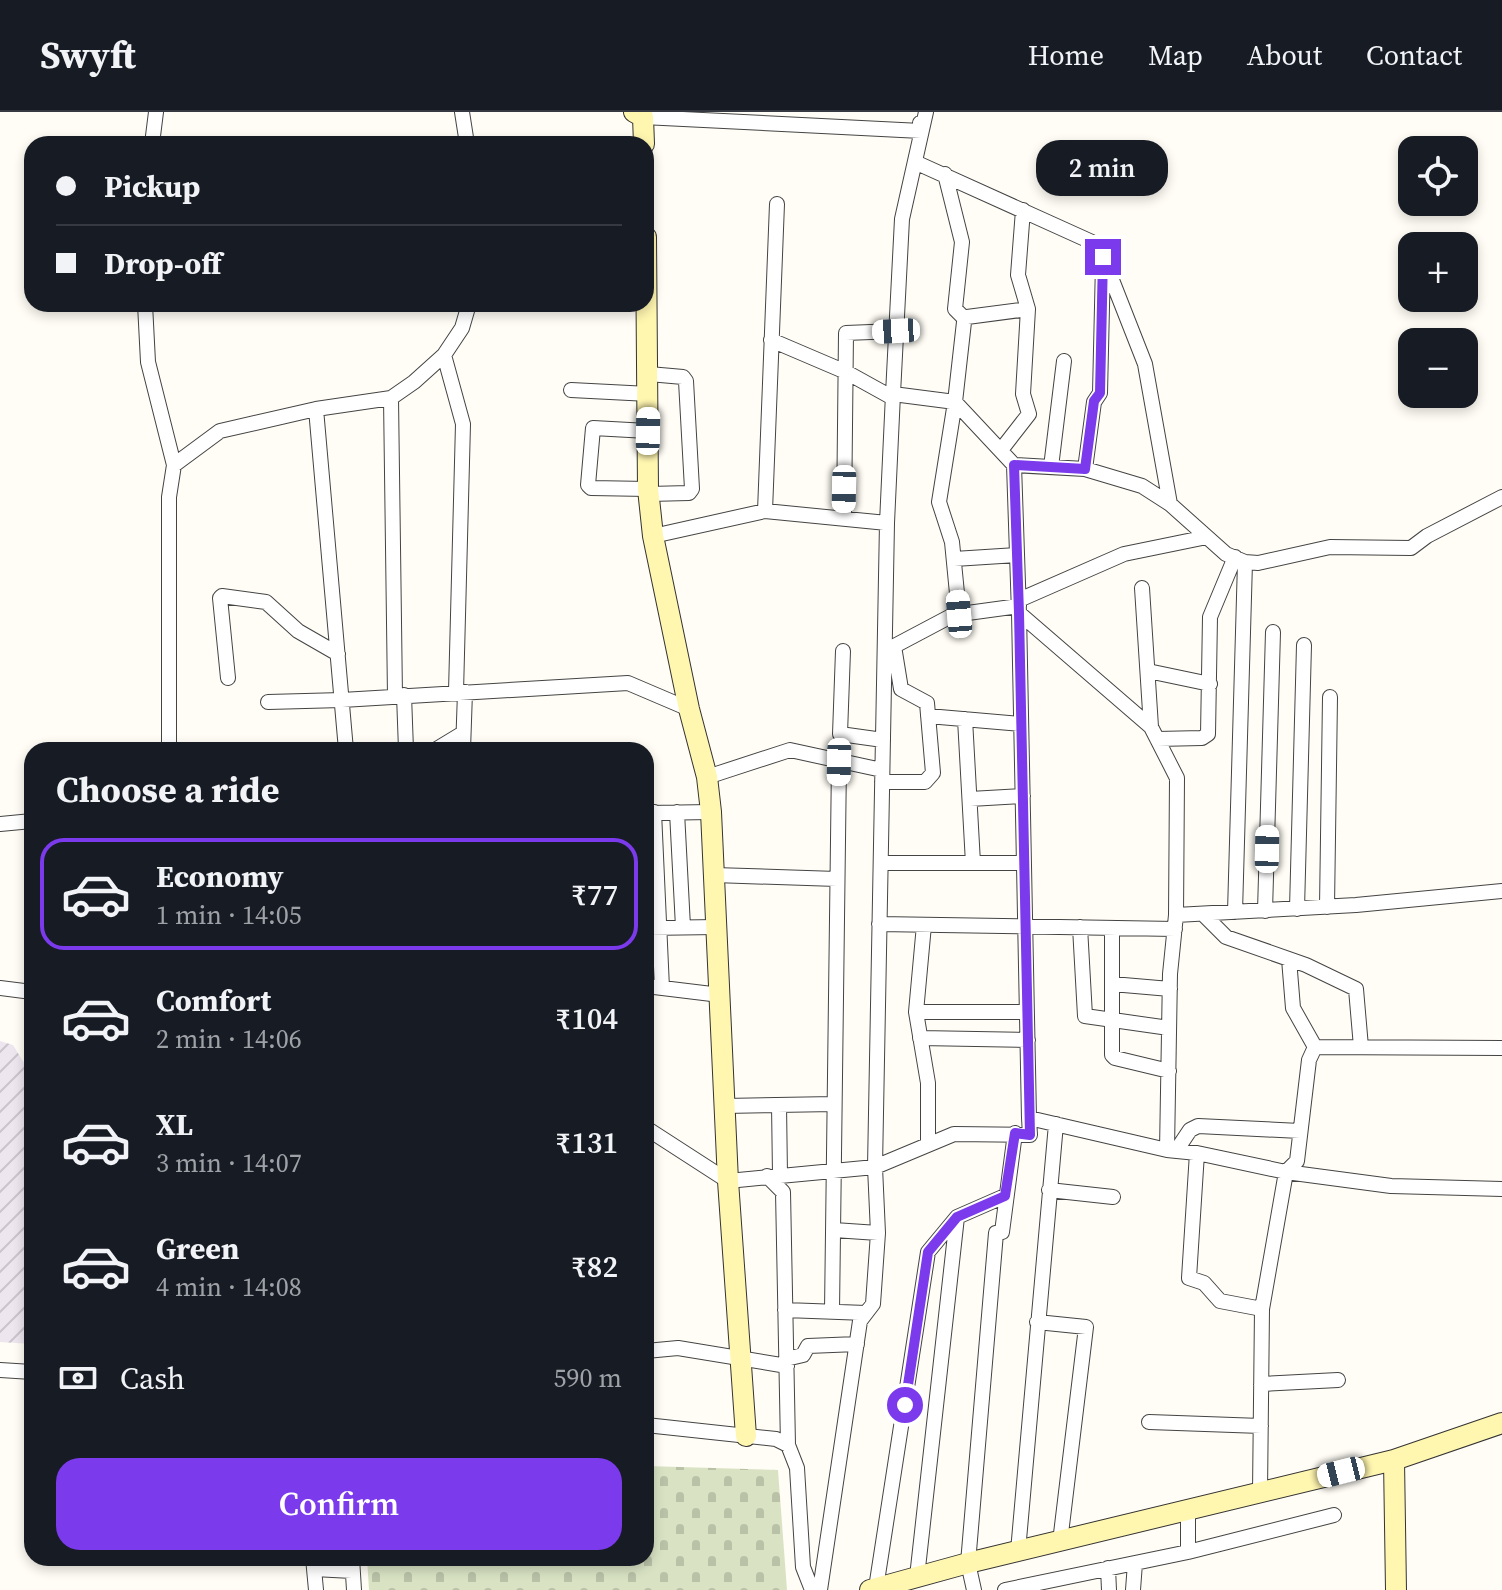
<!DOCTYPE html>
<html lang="en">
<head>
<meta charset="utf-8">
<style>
	:root { --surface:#171b24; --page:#20242c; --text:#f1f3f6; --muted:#9ea1a6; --line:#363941; --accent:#7c3aed }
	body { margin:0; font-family:"Source Serif 4",serif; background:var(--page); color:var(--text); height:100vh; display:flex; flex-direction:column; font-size:30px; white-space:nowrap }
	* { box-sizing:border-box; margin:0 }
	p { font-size:26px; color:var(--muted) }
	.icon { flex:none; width:44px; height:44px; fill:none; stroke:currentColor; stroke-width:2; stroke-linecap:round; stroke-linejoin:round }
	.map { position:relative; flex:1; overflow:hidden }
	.drawer { position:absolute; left:24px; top:630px; width:630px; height:824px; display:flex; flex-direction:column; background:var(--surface); border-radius:24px; box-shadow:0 4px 12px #0003 }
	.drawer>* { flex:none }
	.banner { position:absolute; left:24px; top:24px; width:630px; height:176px; border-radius:24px; box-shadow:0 4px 12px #0003; display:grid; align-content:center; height:176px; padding:0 32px; background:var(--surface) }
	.fabs { position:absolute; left:1398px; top:24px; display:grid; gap:16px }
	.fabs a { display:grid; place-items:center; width:80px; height:80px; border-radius:16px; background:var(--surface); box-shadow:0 4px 12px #0003; font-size:40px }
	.end { position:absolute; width:36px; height:36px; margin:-18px; border:10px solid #7c3aed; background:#fff; box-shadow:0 0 0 4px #fff }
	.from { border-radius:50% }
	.bubble { position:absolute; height:56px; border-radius:24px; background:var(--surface); box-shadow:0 4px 12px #0003; font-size:26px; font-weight:600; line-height:56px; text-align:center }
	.car { position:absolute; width:24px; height:48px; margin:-24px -12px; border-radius:10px; box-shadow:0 0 6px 2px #0007; background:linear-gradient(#fff 24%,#345 0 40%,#fff 0 76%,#345 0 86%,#fff 0) }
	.banner b { display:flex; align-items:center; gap:28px; height:76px; font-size:30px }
	.banner b+b { border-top:2px solid var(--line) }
	.banner i { width:20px; height:20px; background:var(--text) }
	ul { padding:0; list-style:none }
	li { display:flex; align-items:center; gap:24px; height:112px; margin:0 16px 12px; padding:0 16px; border:4px solid transparent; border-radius:24px }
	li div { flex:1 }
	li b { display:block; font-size:30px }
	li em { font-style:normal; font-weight:600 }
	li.current { border-color:var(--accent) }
	li>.icon { width:72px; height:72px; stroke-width:1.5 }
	h2 { padding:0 32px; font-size:36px; line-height:96px }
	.pay { display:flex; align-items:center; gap:20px; height:88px; padding:0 32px; font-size:30px }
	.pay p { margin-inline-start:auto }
	.button { display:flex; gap:16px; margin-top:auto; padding:16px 32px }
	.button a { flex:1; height:92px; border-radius:24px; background:var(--accent); color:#fff; font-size:32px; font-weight:600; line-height:92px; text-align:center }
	header { display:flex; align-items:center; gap:48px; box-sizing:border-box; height:112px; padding:0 40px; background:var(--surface); border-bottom:2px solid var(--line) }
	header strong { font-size:38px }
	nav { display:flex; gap:44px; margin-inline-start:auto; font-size:28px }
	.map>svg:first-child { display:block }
	.industrial { fill:url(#industrial-furrows) }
	.cemetery { fill:url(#cemetery-stones) }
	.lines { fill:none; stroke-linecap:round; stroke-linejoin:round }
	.street-casing { stroke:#444; stroke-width:16 }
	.secondary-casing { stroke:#333; stroke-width:22 }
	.street { stroke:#fff; stroke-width:14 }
	.secondary { stroke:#fff6b0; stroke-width:20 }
	.route { stroke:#7c3aed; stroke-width:10 }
</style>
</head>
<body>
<header>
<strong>Swyft</strong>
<nav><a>Home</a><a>Map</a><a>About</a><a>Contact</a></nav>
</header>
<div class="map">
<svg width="1502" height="1478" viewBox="0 0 1502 1478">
	<defs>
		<pattern id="industrial-furrows" width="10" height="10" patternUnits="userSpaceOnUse" patternTransform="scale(2)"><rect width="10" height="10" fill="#eee6ef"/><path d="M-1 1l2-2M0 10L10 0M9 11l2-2" fill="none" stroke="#cbc4cc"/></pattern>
		<pattern id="cemetery-stones" width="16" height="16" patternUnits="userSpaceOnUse" patternTransform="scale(2)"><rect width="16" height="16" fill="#d9e3c4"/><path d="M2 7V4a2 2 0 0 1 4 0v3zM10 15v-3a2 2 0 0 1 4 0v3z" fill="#b9c2a7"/></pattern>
	</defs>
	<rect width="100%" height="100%" fill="#fffdf5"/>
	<path class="industrial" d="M0,929L13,933L32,964V1232L0,1230Z"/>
	<path class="cemetery" d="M646,1354L778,1358L787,1478H369L367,1446H646Z"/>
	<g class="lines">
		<defs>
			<path id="street" d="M462,0L467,32
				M645,0L643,5L921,19L920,11
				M152,32L156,0
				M917,51L1094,131L1103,145L1145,252L1170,392
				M945,62L962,130L955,197L965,207
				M145,192L148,250L174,353
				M771,228L846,260L893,286
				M444,243L463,312L456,580
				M571,278L649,282
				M893,282L955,290L1014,353L1019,501L1029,1006
				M391,286L395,584
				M316,297L346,638
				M648,319L593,316L588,373L591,376L648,377
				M1001,338L1029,302L1023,282L1028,197L1018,163L1023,98
				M1014,353L1085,357L1142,374L1170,392L1226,442L1245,450L1258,451L1330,435L1411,436L1427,424L1502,385
				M1051,355L1064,249
				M1085,357L1094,290L1100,281L1103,151
				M649,382L689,381L692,377L686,269L683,265L649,262
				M765,399L777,92
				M844,407L846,221L896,219
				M653,424L765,399L887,411
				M954,447L1017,443
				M1142,476L1151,615
				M1019,488L1124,442L1207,425
				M1019,501L1151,615L1177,666L1176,803L1170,862L1167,1038
				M959,502L952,430L939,390L955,290L964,210L967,205L1028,197
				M843,539L840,622L883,628
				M885,539L953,503L1019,494
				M1148,559L1210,572
				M228,566L220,486L222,484L266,490L298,519L338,542
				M404,583L406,638
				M268,590L342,588L628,571L689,597
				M928,604L1021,612
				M965,607L973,751
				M1157,627L1202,626L1208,622L1210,505L1235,445
				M169,638V385L174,353L220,319L316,297L391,286L414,270L444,243L462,216L469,192
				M435,638L463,621
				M463,638L465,580
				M707,665L790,638L882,658
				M882,670H925L933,661L927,591L901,577L894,534
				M970,687L1023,684
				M654,700L662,876
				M677,700L683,815
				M648,701L711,700
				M0,712L32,709
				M881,751H1024
				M714,763L837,767
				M1327,795L1330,585
				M1297,797L1304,533
				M1265,799L1273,520
				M1235,800L1245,450
				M1203,802L1226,825L1306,853L1356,877L1361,935
				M1176,803L1356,793L1502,779
				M879,812L1175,817
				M924,813L916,900L928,971V1032
				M1080,815L1085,904L1169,916
				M646,816L717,815
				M1112,816V943L1115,946L1169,959
				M1289,847L1293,896L1315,935
				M1112,872L1170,877
				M646,874L720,883
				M0,876L32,880
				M916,900H1027
				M920,926L1028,928
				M779,993L780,1063
				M724,994L834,992
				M646,1016L728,1069L875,1055L954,1022L1030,1023L1029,1006L1167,1038L1197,1041L1286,1060L1391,1074L1502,1077
				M1176,1039L1190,1018L1198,1014L1300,1019
				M1197,1041L1189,1166L1204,1171L1220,1189L1262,1197
				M767,1064L783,1080L788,1333
				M1049,1078L1113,1085
				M834,1118L878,1121
				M785,1198L866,1201
				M832,1199L839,650
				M1037,1210L1086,1215L1060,1430
				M646,1239L678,1236L787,1254
				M786,1247L803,1243L808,1234L857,1232
				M0,1258L32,1260
				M1261,1272L1338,1268
				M1149,1310L1261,1314
				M646,1313L776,1327L788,1333L797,1356L803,1455L812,1478
				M1260,1380L1262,1197L1286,1060L1297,1049L1309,948L1315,935L1502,936
				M1018,1439L1056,1012
				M1188,1440V1397
				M313,1446L316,1478
				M352,1446L354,1478
				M1108,1456L1109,1478
				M314,1457L352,1459
				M917,1465L957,1105
				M876,1476L928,1140L957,1105L1005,1084
				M820,1478L860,1209L873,1192L878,1121L875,1055L887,411L893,282L902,107L926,0
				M974,1478L968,1451L996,1121L1002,1120L1015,1021
				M1005,1478L1188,1440L1334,1403
				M1133,1478L1135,1451"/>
			<path id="secondary" d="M634,0L643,5L644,32
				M646,125L648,377L653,424L689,597L707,665L711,700L728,1069L746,1324
				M1394,1348L1396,1478
				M870,1478L968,1451L1394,1348L1502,1311"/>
		</defs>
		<use href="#street" class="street-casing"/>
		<use href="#secondary" class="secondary-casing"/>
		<use href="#street" class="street"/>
		<use href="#secondary" class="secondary"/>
	</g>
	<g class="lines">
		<path class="route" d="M905,1293L928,1140L957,1105L1005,1084L1015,1021L1030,1023L1019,501L1014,353L1085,357L1094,289L1100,281L1103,145"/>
	</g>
</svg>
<div class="fabs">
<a><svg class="icon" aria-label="locate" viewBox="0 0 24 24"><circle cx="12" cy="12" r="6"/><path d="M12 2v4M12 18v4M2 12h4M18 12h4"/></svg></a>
<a>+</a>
<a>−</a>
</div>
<i class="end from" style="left:905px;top:1293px"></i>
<i class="end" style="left:1103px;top:145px"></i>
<div class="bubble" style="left:1036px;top:28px;width:132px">2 min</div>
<i class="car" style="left:896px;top:219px;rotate:267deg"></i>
<i class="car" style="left:648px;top:319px;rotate:1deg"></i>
<i class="car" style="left:844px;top:377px;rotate:181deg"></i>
<i class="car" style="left:959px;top:502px;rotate:355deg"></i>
<i class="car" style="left:839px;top:650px;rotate:181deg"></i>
<i class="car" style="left:1267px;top:737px;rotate:1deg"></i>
<i class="car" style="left:1341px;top:1360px;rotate:256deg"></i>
<div class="banner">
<b><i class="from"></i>Pickup</b>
<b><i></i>Drop-off</b>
</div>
<section class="drawer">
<h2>Choose a ride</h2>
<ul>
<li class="current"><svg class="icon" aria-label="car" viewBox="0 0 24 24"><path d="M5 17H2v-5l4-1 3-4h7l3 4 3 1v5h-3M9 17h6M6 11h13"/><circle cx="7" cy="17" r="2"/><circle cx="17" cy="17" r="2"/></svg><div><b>Economy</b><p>1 min · 14:05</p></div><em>₹77</em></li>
<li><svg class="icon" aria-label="car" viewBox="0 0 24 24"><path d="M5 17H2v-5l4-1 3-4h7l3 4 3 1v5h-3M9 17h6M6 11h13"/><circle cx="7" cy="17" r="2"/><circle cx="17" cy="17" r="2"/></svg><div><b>Comfort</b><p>2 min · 14:06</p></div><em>₹104</em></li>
<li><svg class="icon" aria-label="car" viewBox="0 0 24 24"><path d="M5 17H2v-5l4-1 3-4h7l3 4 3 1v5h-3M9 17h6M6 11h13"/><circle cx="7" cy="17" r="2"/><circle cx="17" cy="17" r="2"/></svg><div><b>XL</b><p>3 min · 14:07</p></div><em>₹131</em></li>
<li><svg class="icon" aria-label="car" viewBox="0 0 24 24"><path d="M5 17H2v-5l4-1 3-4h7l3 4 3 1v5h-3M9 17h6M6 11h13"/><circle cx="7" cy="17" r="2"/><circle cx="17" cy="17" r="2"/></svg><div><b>Green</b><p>4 min · 14:08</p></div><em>₹82</em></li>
</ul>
<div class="pay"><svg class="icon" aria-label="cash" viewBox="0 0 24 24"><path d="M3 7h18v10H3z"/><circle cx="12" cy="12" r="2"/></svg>Cash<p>590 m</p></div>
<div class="button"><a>Confirm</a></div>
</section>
</div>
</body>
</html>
